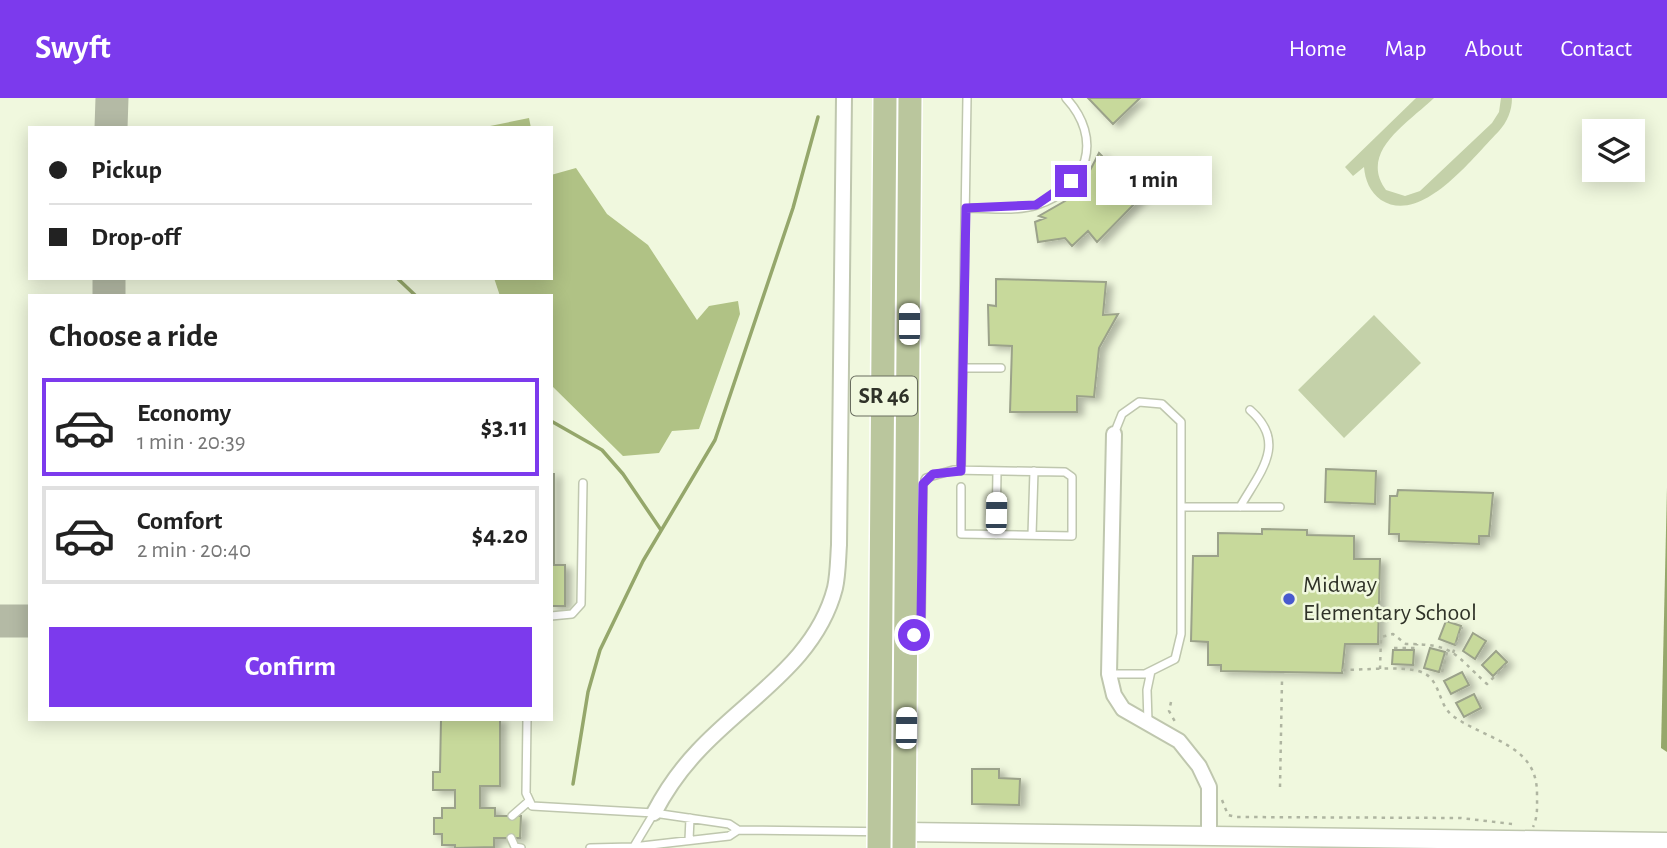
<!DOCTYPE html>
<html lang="en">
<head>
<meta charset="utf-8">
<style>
	:root { --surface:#fff; --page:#f2f2f2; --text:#222; --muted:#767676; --line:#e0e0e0; --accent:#7c3aed }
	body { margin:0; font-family:"Alegreya Sans",sans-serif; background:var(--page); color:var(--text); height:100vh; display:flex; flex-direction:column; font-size:26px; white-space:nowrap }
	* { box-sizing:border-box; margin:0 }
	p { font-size:23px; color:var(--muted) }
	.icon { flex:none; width:38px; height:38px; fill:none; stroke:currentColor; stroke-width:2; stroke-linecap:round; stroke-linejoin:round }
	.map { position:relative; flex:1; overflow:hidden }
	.details { position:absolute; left:28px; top:196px; width:525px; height:427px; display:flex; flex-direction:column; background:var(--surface); border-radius:0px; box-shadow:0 4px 18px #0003 }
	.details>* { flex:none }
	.hud { position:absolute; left:28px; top:28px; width:525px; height:154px; border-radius:0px; box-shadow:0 4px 18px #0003; display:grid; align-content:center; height:154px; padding:0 21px; background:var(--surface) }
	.tools { position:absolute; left:1582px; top:21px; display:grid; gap:14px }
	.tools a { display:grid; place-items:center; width:63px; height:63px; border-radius:0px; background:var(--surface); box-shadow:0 4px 18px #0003; font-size:35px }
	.end { position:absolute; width:32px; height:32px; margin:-16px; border:9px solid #7c3aed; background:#fff; box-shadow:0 0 0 4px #fff }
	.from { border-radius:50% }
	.bubble { position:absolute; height:49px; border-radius:0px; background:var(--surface); box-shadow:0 4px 18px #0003; font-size:23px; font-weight:700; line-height:49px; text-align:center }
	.car { position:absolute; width:21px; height:42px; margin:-21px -10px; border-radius:9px; box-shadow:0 0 5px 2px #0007; background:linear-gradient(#fff 24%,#345 0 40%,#fff 0 76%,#345 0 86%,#fff 0) }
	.hud b { display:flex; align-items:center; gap:24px; height:66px; font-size:26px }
	.hud b+b { border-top:2px solid var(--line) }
	.hud i { width:18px; height:18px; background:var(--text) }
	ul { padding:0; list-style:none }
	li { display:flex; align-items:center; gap:21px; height:98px; margin:0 14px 10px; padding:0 7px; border:4px solid var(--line); border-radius:0px }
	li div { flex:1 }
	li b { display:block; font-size:26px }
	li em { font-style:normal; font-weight:700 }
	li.active { border-color:var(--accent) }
	li>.icon { width:63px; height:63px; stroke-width:1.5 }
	h2 { padding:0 21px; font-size:32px; line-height:84px }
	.button { display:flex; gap:14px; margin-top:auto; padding:14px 21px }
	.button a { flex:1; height:80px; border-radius:0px; background:var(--accent); color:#fff; font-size:28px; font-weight:700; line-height:80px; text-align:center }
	header { display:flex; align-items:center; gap:42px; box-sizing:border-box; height:98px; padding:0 35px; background:var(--accent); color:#fff }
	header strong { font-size:33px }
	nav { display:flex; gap:38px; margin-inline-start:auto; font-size:24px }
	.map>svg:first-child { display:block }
	.green { fill:#c4d1a9 }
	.forest { fill:#b0c285 }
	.water { fill:#95a76b }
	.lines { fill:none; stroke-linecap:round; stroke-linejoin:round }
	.stream { stroke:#95a76b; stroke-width:3.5 }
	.taxiway { stroke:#b4baa5; stroke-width:33 }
	.building { fill:#c7d99b; stroke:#9ba28a; stroke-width:2; filter:url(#shadow) }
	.service-casing { stroke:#bfc7ae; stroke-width:10 }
	.minor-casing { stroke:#bfc7ae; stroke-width:18 }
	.tertiary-casing { stroke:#bfc7ae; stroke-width:21 }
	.primary-casing { stroke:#fff; stroke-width:26 }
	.path { stroke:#afb5a1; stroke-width:2.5; stroke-dasharray:3.5 5; stroke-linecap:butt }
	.service { stroke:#fff; stroke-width:7 }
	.minor { stroke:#fff; stroke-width:14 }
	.tertiary { stroke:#fff; stroke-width:18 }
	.primary { stroke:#bac69d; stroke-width:23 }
	.route { stroke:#7c3aed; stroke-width:9 }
	.poi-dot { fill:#485ace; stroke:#f0f8de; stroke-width:2.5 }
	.labels { text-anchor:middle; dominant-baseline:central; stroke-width:5; stroke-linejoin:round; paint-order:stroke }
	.shield { fill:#f0f8de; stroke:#696d5f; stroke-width:2 }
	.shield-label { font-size:23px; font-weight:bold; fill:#2f3228 }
	.poi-label { font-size:24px; fill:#2f3228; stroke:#f0f8de; text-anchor:start }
</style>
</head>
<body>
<header>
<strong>Swyft</strong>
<nav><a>Home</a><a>Map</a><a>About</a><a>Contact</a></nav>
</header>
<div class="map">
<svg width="1667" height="750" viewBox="0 0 1667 750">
	<defs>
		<filter id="shadow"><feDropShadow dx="6" dy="3.5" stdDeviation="3.5" flood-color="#0004"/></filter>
	</defs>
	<rect width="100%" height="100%" fill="#f0f8de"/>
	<path class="green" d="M1416,0H1434C1408,25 1358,54 1386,92L1405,98L1420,93L1492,25L1499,14L1501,0H1512C1512,13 1507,24 1499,33C1473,59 1422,128 1381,102C1370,94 1365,82 1364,69L1353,78L1345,69Z
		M1374,217L1421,265L1344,340L1298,292Z"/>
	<path class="forest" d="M529,20L531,30H480Z
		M576,70L607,116L648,147L697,222L709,208L738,203L740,216L699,331L672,333L659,355L623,358L551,287V198H500L494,180H551V77Z"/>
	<path class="water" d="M1667,389V654L1661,650Z"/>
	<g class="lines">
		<path class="stream" d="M397,180L416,198
			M551,323L602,352L623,376L661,432
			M573,686L588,594L600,552L643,463L715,342L793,110L818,19"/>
		<path class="taxiway" d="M111,30L112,0
			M109,198V180
			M0,523H30"/>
	</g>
	<path class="building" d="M1088,0H1140L1113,26Z
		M1099,55L1142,98L1097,144L1088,133L1072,148L1065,140L1038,144L1035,124L1045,120L1039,118L1065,103L1062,99L1079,82L1083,86Z
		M996,181L1106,184L1103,217L1118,216L1099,250L1094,299L1077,298V314H1010L1012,248L989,247L988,207L996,208Z
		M1326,371L1376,373L1375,406L1325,404Z
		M551,376H554V467H565V508H551Z
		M1398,392L1493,395L1489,438H1479V446L1399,443V436H1389L1390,398H1397Z
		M1262,431L1307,432V437L1354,438V461H1380L1378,546H1345L1342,575L1221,573V567H1208V544L1191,543L1193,458H1218V435L1262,436Z
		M1446,523L1461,528L1455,547L1439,541Z
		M1473,535L1486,543L1475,561L1463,553Z
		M1430,550L1445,554L1439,574L1424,570Z
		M1393,552H1414L1413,567L1392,566Z
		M1496,553L1507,564L1493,578L1482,567Z
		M1462,574L1469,587L1451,596L1444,583Z
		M1474,596L1481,610L1464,619L1456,605Z
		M441,621H500V688H480V710H495V718H521L520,740H494V749L455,750V747H442V736H434V720H442V710H455V692H433V674H440Z
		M972,671H999V680L1020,681L1019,707L972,706Z"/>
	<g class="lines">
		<defs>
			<path id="service" d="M966,110C988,110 1015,114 1037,107C1089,90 1103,40 1066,0
				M963,270H1001
				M961,373L967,0
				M1183,409H1280
				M1240,409C1260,374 1288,345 1250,312
				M996,437L997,373
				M1032,437L1034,373
				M551,518L572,516L581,506L583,385
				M913,539L921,521L923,386L926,380L953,372L1065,374L1072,379V438L961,436V389
				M1110,576H1145L1175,561L1181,536V324L1162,306L1139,304L1122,316L1114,336
				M527,621L526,695L532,708L654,715L729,726L738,732
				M1148,624L1147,592L1151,573
				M512,718L528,704
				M511,740L515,749L521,750
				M689,742L690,720
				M590,750L633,749L729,738L738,732L900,734
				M633,750L654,715"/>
			<path id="minor" d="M1114,336L1109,576L1114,597L1123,611L1179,643L1199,668L1209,689V738
				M654,715C666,692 680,672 698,653C746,601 816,564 835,490C838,477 838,461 839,447L844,0"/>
			<path id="tertiary" d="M905,734L1667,744"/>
			<path id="primary" d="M879,750L885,0
				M904,750L910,0"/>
		</defs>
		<use href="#service" class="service-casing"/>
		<use href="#minor" class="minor-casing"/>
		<use href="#tertiary" class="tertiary-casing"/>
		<use href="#primary" class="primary-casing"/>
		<path class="path" d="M1394,550H1417V546
			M1453,555L1462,529
			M1380,571L1381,539L1393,536L1406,546C1454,546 1453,555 1487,586L1507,566
			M1342,572C1364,572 1398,568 1418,573C1442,579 1436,605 1453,618C1488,643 1538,646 1537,697C1537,709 1538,718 1533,729
			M1442,574L1448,550
			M1171,604L1169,613L1177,627
			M1280,689L1282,583
			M1222,702L1228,717L1236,719L1461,720L1512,726"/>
		<use href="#service" class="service"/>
		<use href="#minor" class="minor"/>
		<use href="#tertiary" class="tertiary"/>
		<use href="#primary" class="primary"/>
	</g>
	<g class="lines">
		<path class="route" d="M914,537L921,521L923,386L933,376L961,373L966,110L1036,107L1071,83"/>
	</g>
	<circle class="poi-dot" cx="1289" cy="501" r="7"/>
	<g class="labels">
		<rect class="shield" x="851" y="278.5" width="66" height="39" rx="5"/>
		<g class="shield-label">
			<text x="884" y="298">SR 46</text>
		</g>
		<g class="poi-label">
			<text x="1303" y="487">Midway<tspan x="1303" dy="28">Elementary School</tspan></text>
		</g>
	</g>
</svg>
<div class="tools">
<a><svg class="icon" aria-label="layers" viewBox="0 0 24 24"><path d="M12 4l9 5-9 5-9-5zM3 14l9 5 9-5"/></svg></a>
</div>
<i class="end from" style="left:914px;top:537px"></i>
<i class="end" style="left:1071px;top:83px"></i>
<div class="bubble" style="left:1096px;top:58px;width:116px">1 min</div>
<i class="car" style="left:909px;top:226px;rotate:0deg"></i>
<i class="car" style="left:996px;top:415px;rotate:1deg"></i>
<i class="car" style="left:906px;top:630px;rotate:1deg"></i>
<div class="hud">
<b><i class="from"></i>Pickup</b>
<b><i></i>Drop-off</b>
</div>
<section class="details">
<h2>Choose a ride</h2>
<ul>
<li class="active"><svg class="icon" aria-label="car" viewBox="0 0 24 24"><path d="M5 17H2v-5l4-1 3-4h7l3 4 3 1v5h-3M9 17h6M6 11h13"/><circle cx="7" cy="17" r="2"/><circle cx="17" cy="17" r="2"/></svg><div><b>Economy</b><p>1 min · 20:39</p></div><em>$3.11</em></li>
<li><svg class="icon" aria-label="car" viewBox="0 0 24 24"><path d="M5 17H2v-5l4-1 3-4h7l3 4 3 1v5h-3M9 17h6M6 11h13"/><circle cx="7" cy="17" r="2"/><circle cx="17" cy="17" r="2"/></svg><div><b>Comfort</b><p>2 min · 20:40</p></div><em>$4.20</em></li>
</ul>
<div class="button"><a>Confirm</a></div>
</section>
</div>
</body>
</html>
